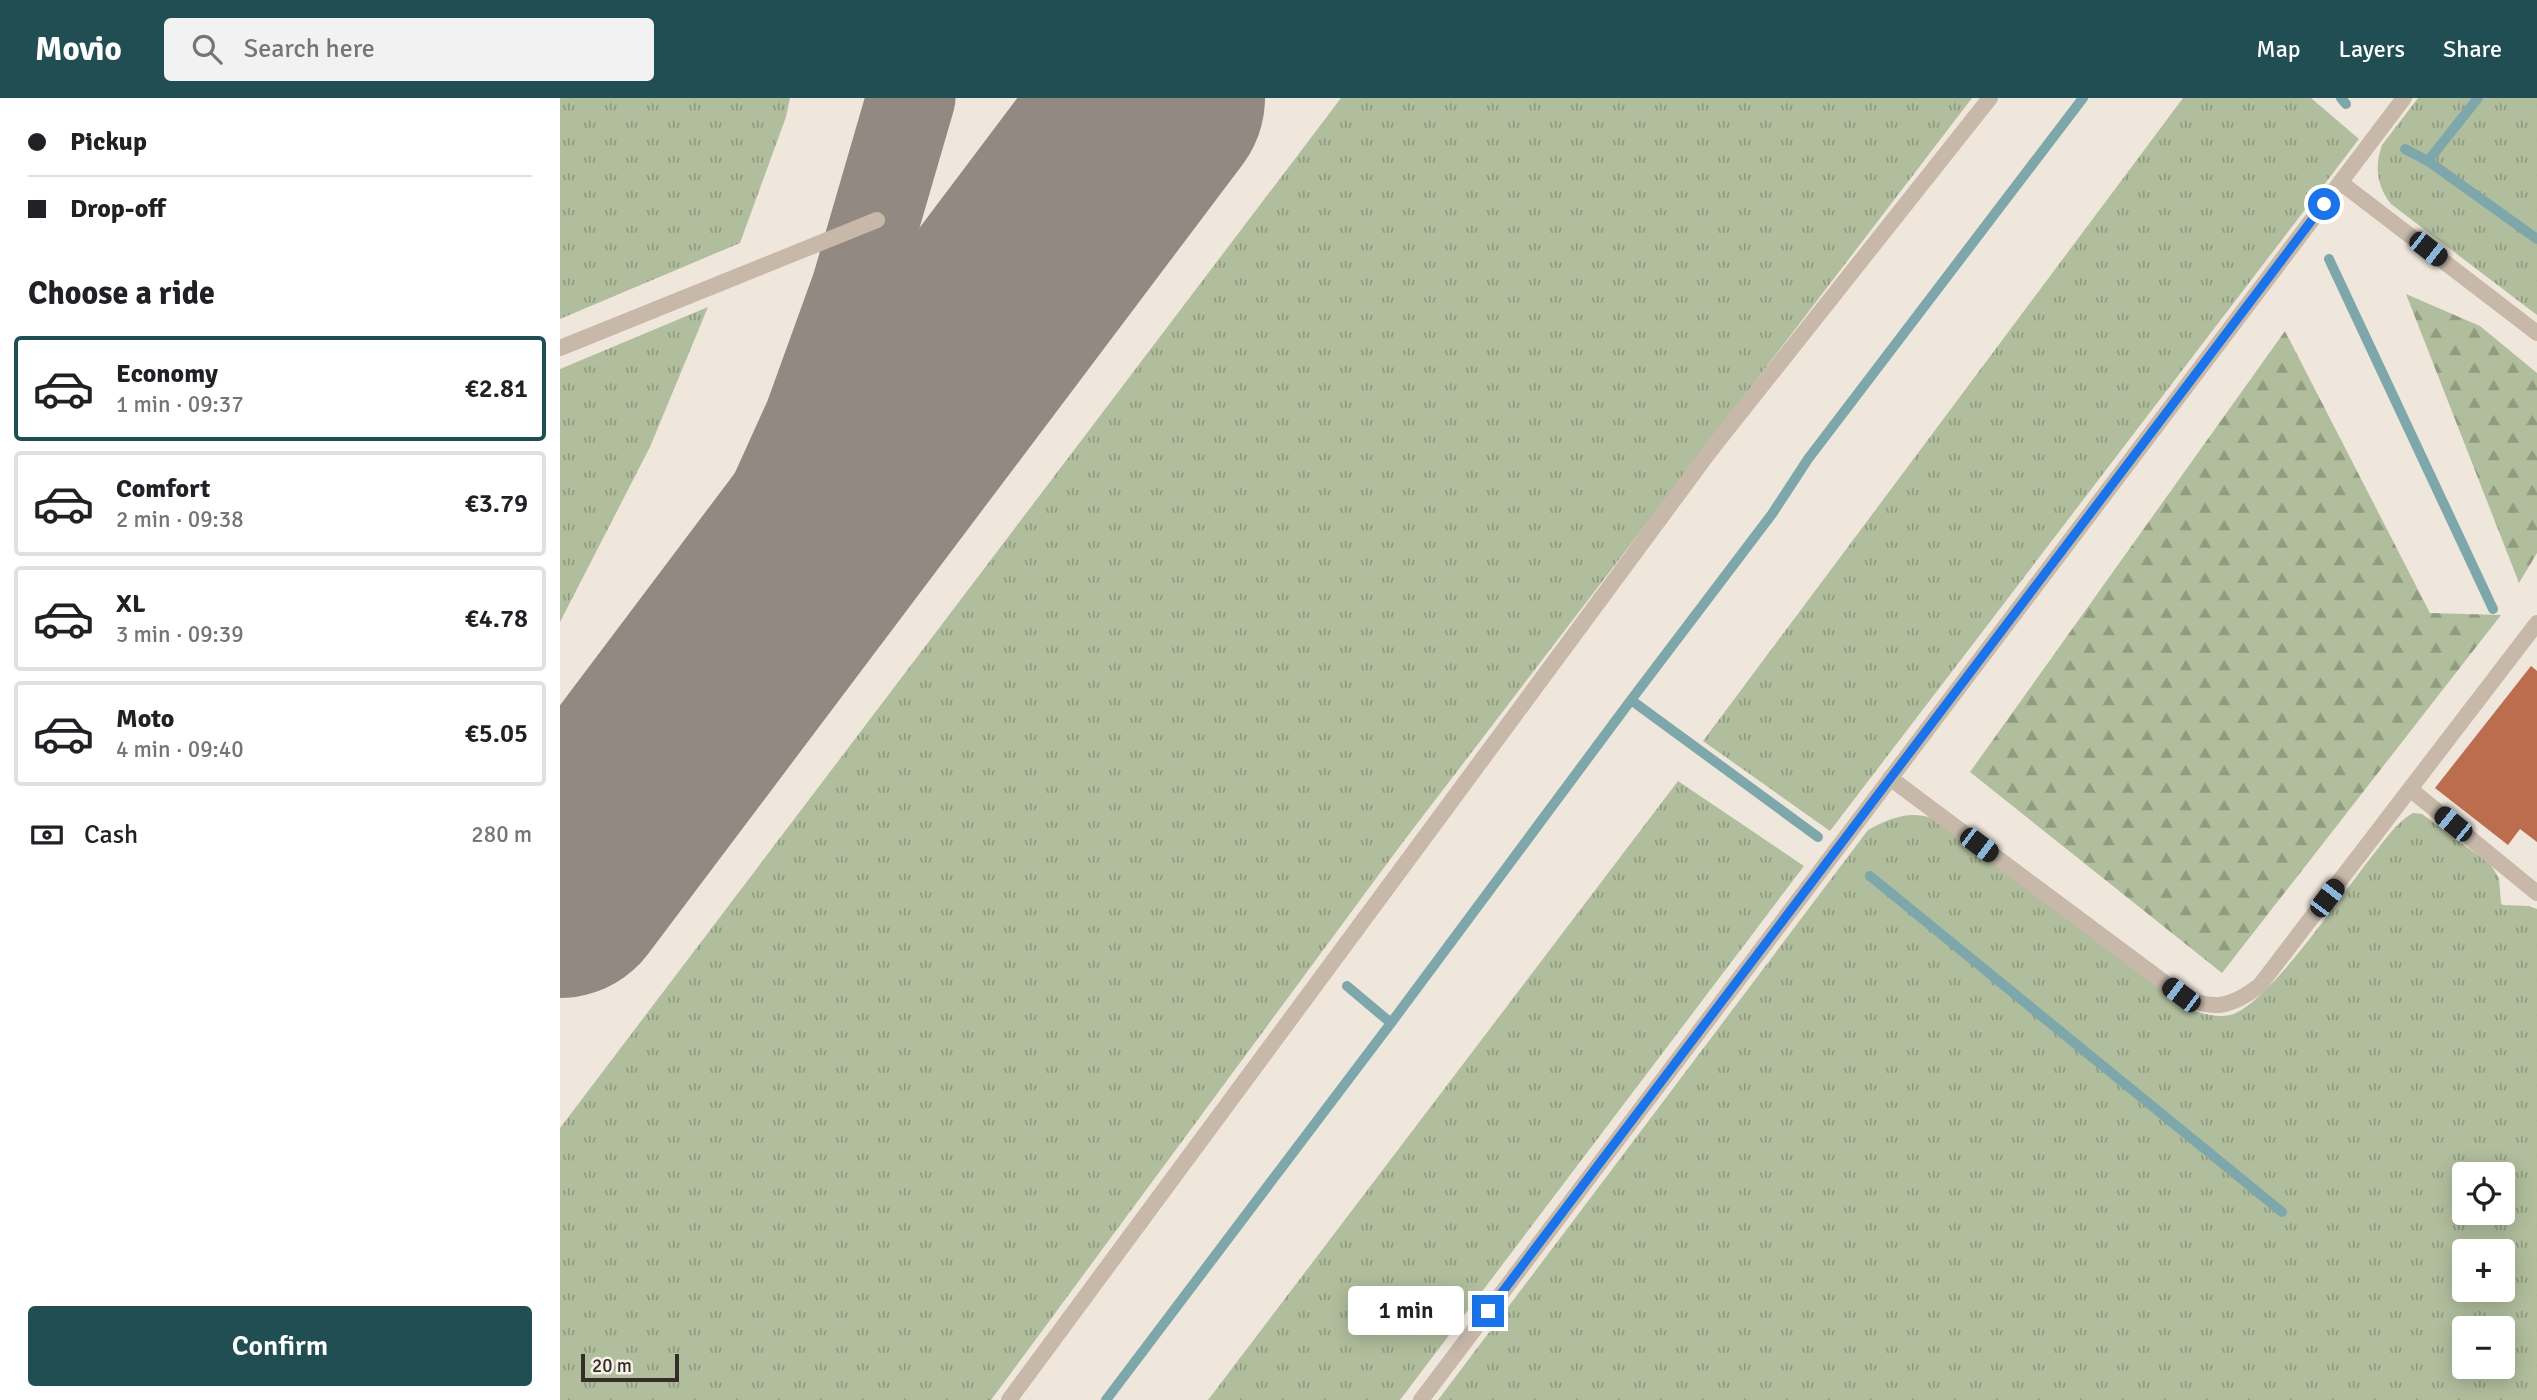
<!DOCTYPE html>
<html lang="en">
<head>
<meta charset="utf-8">
<style>
	:root { --surface:#fff; --page:#f2f2f2; --text:#202124; --muted:#757577; --line:#e0e0e0; --accent:#214e53 }
	body { margin:0; font-family:Signika,sans-serif; background:var(--page); color:var(--text); height:100vh; display:flex; flex-direction:column; font-size:26px; white-space:nowrap }
	* { box-sizing:border-box; margin:0 }
	p { font-size:23px; color:var(--muted) }
	.icon { flex:none; width:38px; height:38px; fill:none; stroke:currentColor; stroke-width:2; stroke-linecap:round; stroke-linejoin:round }
	.map { position:relative; flex:1; overflow:hidden }
	.drawer { display:flex; flex-direction:column; background:var(--surface); width:560px }
	.drawer>* { flex:none }
	.banner { display:grid; align-content:center; height:154px; padding:0 28px; background:var(--surface) }
	.buttons { position:absolute; left:1892px; top:1064px; display:grid; gap:14px }
	.buttons a { display:grid; place-items:center; width:63px; height:63px; border-radius:7px; background:var(--surface); box-shadow:0 4px 18px #0003; font-size:35px }
	.scale { position:absolute; left:21px; bottom:18px; width:98px; box-sizing:border-box; padding-left:7px; border:4px solid #352d28; border-top:0; font-size:19px; line-height:24px; white-space:nowrap; color:#352d28; -webkit-text-stroke:5px #f8f1e8; paint-order:stroke }
	.end { position:absolute; width:32px; height:32px; margin:-16px; border:9px solid #1a73e8; background:#fff; box-shadow:0 0 0 4px #fff }
	.from { border-radius:50% }
	.bubble { position:absolute; height:49px; border-radius:7px; background:var(--surface); box-shadow:0 4px 18px #0003; font-size:23px; font-weight:600; line-height:49px; text-align:center }
	.car { position:absolute; width:21px; height:42px; margin:-21px -10px; border-radius:9px; box-shadow:0 0 5px 2px #0007; background:linear-gradient(#222 24%,#8ab4d8 0 40%,#222 0 76%,#8ab4d8 0 86%,#222 0) }
	.banner b { display:flex; align-items:center; gap:24px; height:66px; font-size:26px }
	.banner b+b { border-top:2px solid var(--line) }
	.banner i { width:18px; height:18px; background:var(--text) }
	ul { padding:0; list-style:none }
	li { display:flex; align-items:center; gap:21px; height:105px; margin:0 14px 10px; padding:0 14px; border:4px solid var(--line); border-radius:7px }
	li div { flex:1 }
	li b { display:block; font-size:26px }
	li em { font-style:normal; font-weight:600 }
	li.selected { border-color:var(--accent) }
	li>.icon { width:63px; height:63px; stroke-width:1.5 }
	h2 { padding:0 28px; font-size:32px; line-height:84px }
	.pay { display:flex; align-items:center; gap:18px; height:77px; padding:0 28px; font-size:26px }
	.pay p { margin-inline-start:auto }
	.cta { display:flex; gap:14px; margin-top:auto; padding:14px 28px }
	.cta a { flex:1; height:80px; border-radius:7px; background:var(--accent); color:#fff; font-size:28px; font-weight:600; line-height:80px; text-align:center }
	header { display:flex; align-items:center; gap:42px; box-sizing:border-box; height:98px; padding:0 35px; background:var(--accent); color:#fff }
	header strong { font-size:33px }
	nav { display:flex; gap:38px; margin-inline-start:auto; font-size:24px }
	.search { width:490px; height:63px; background:var(--page); display:flex; align-items:center; gap:18px; box-sizing:border-box; padding:0 24px; border-radius:7px; color:var(--muted); font-size:26px }
	main { display:flex; flex:1; min-height:0 }
	.map>svg:first-child { display:block }
	.grass { fill:url(#grass-tufts); fill-rule:evenodd }
	.forest { fill:url(#forest-firs) }
	.lines { fill:none; stroke-linecap:round; stroke-linejoin:round }
	.stream { stroke:#7da7ab; stroke-width:10 }
	.taxiway { stroke:#928a82; stroke-width:89 }
	.runway { stroke:#928a82; stroke-width:220 }
	.building { fill:#bc6d4e }
	.service { stroke:#c7b8a9; stroke-width:16 }
	.route { stroke:#1a73e8; stroke-width:9 }
</style>
</head>
<body>
<header>
<strong>Movio</strong>
<div class="search"><svg class="icon" aria-label="search" viewBox="0 0 24 24"><circle cx="10" cy="10" r="6"/><path d="M15 15l6 6"/></svg>Search here</div>
<nav><a>Map</a><a>Layers</a><a>Share</a></nav>
</header>
<main>
<section class="drawer">
<div class="banner">
<b><i class="from"></i>Pickup</b>
<b><i></i>Drop-off</b>
</div>
<h2>Choose a ride</h2>
<ul>
<li class="selected"><svg class="icon" aria-label="car" viewBox="0 0 24 24"><path d="M5 17H2v-5l4-1 3-4h7l3 4 3 1v5h-3M9 17h6M6 11h13"/><circle cx="7" cy="17" r="2"/><circle cx="17" cy="17" r="2"/></svg><div><b>Economy</b><p>1 min · 09:37</p></div><em>€2.81</em></li>
<li><svg class="icon" aria-label="car" viewBox="0 0 24 24"><path d="M5 17H2v-5l4-1 3-4h7l3 4 3 1v5h-3M9 17h6M6 11h13"/><circle cx="7" cy="17" r="2"/><circle cx="17" cy="17" r="2"/></svg><div><b>Comfort</b><p>2 min · 09:38</p></div><em>€3.79</em></li>
<li><svg class="icon" aria-label="car" viewBox="0 0 24 24"><path d="M5 17H2v-5l4-1 3-4h7l3 4 3 1v5h-3M9 17h6M6 11h13"/><circle cx="7" cy="17" r="2"/><circle cx="17" cy="17" r="2"/></svg><div><b>XL</b><p>3 min · 09:39</p></div><em>€4.78</em></li>
<li><svg class="icon" aria-label="car" viewBox="0 0 24 24"><path d="M5 17H2v-5l4-1 3-4h7l3 4 3 1v5h-3M9 17h6M6 11h13"/><circle cx="7" cy="17" r="2"/><circle cx="17" cy="17" r="2"/></svg><div><b>Moto</b><p>4 min · 09:40</p></div><em>€5.05</em></li>
</ul>
<div class="pay"><svg class="icon" aria-label="cash" viewBox="0 0 24 24"><path d="M3 7h18v10H3z"/><circle cx="12" cy="12" r="2"/></svg>Cash<p>280 m</p></div>
<div class="cta"><a>Confirm</a></div>
</section>
<div class="map">
<svg width="1977" height="1302" viewBox="0 0 1977 1302">
	<defs>
		<pattern id="grass-tufts" width="24" height="20" patternUnits="userSpaceOnUse" patternTransform="scale(1.75)"><rect width="24" height="20" fill="#b1be9d"/><path d="M3 7l-1-3M5 7V3M7 7l1-3M15 17l-1-3M17 17v-4M19 17l1-3" fill="none" stroke="#919b80"/></pattern>
		<pattern id="forest-firs" width="22" height="20" patternUnits="userSpaceOnUse" patternTransform="scale(1.75)"><rect width="22" height="20" fill="#b1be9d"/><path d="M5 1l3.5 6h-7zM16 11l3.5 6h-7z" fill="#919b80"/></pattern>
	</defs>
	<rect width="100%" height="100%" fill="#f0e7dc"/>
	<path class="grass" d="M0,0H230L226,19L180,145L0,221Z
		M781,0H1412L840,748L431,1302H0V1030Z
		M1623,0H1751L1799,41L1270,733L1143,643Z
		M1858,0H1977V217L1831,106C1817,88 1814,69 1822,47Z
		M148,209L90,349L0,524V271Z
		M1118,683L1244,768L840,1302H648Z
		M1853,715L1862,716L1930,766L1939,780L1941,805L1943,807L1969,808L1977,811V1302H878L1308,732C1328,721 1348,712 1372,720L1628,911C1640,915 1656,920 1670,917C1707,908 1783,795 1809,762C1822,746 1836,724 1853,715ZM1904,1076H1942V1115H1904ZM1904,1153H1942V1192H1904ZM1904,1230H1942V1269H1904Z"/>
	<path class="forest" d="M1846,196L1920,228L1977,275V455L1959,485Z
		M1725,233L1870,515L1941,517L1662,875L1410,674Z"/>
	<g class="lines">
		<path class="stream" d="M1781,0L1786,6
			M1845,51L1868,63L1977,141
			M1868,63L1918,0
			M1769,161L1933,511
			M1071,602L1212,416L1248,361L1523,0
			M1310,778L1722,1114
			M787,888L831,925L1071,602L1258,739
			M546,1302L831,925"/>
		<path class="taxiway" d="M26,756L131,555L192,445L249,319L296,189L351,0"/>
		<path class="runway" d="M0,790L595,0"/>
	</g>
	<path class="building" d="M1971,568L1977,573V744L1960,731L1948,747L1875,690Z"/>
	<g class="lines">
		<path class="service" d="M1780,84L1977,235
			M0,250L317,122
			M1330,680L1621,897C1652,914 1672,909 1700,887L1977,525
			M1850,691L1977,795
			M449,1302L1150,353L1430,0
			M861,1302L1844,0"/>
	</g>
	<g class="lines">
		<path class="route" d="M928,1213L1764,106"/>
	</g>
</svg>
<div class="buttons">
<a><svg class="icon" aria-label="locate" viewBox="0 0 24 24"><circle cx="12" cy="12" r="6"/><path d="M12 2v4M12 18v4M2 12h4M18 12h4"/></svg></a>
<a>+</a>
<a>−</a>
</div>
<div class="scale">20 m</div>
<i class="end from" style="left:1764px;top:106px"></i>
<i class="end" style="left:928px;top:1213px"></i>
<div class="bubble" style="left:788px;top:1188px;width:116px">1 min</div>
<i class="car" style="left:1868px;top:151px;rotate:128deg"></i>
<i class="car" style="left:1893px;top:726px;rotate:309deg"></i>
<i class="car" style="left:1419px;top:747px;rotate:127deg"></i>
<i class="car" style="left:1767px;top:800px;rotate:37deg"></i>
<i class="car" style="left:1621px;top:897px;rotate:307deg"></i>
</div>
</main>
</body>
</html>
